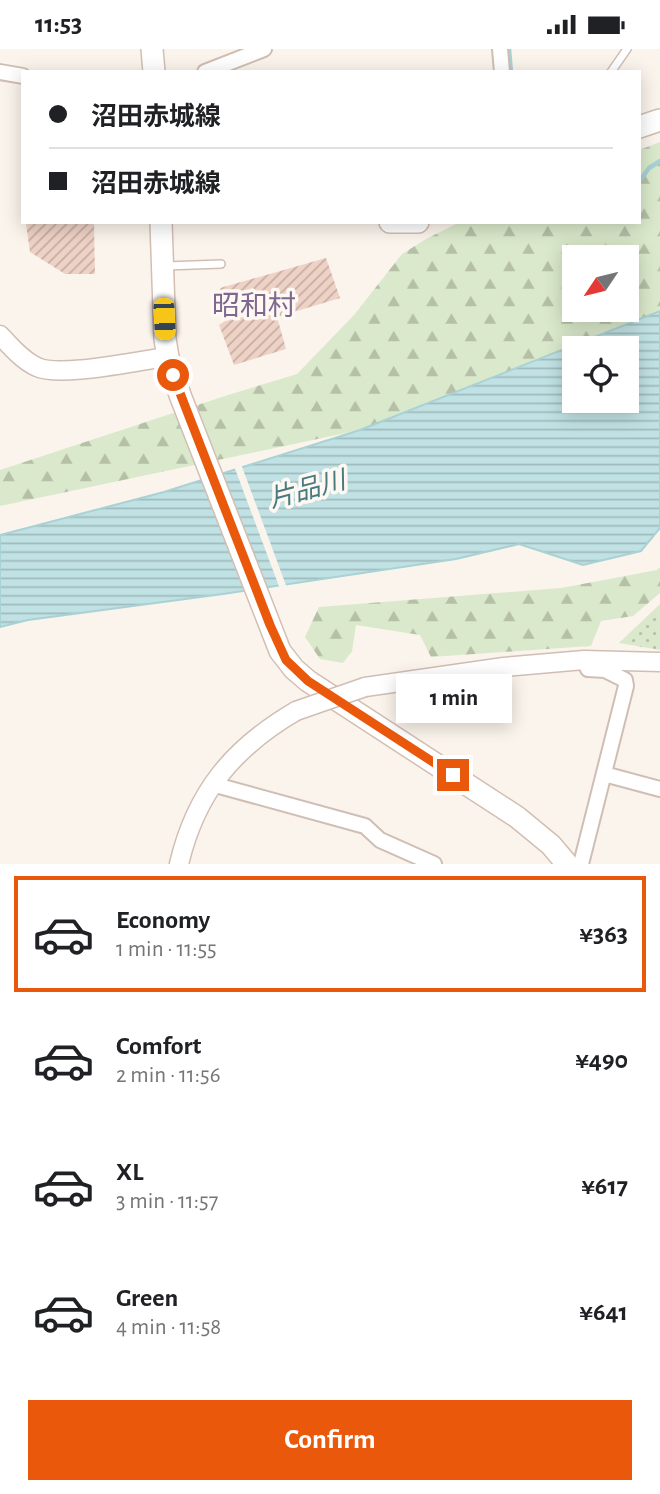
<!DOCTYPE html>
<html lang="en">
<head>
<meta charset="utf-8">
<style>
	:root { --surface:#fff; --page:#f6f6f6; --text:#202124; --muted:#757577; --line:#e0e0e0; --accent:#ea580c }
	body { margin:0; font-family:"Alegreya Sans","Noto Sans JP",sans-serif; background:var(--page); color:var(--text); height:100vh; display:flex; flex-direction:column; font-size:26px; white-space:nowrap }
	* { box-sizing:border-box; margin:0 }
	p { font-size:23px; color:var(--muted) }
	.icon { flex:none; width:38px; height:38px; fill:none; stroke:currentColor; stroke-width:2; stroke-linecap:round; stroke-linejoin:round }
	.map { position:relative; height:815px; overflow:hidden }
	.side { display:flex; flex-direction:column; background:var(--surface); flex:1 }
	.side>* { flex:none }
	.top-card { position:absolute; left:21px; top:21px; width:620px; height:154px; border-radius:0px; box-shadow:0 4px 18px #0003; display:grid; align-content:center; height:154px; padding:0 28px; background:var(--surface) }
	.needle { width:46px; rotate:235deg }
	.fabs { position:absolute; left:562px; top:196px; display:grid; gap:14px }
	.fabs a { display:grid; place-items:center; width:77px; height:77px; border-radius:0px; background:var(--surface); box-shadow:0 4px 18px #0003; font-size:35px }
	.end { position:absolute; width:32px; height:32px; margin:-16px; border:9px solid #ea580c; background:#fff; box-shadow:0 0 0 4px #fff }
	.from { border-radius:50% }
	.bubble { position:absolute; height:49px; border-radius:0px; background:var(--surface); box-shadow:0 4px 18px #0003; font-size:23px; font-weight:600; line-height:49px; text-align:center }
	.car { position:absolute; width:21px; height:42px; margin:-21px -10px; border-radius:9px; box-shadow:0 0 5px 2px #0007; background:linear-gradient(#f5c518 24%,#345 0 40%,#f5c518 0 76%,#345 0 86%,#f5c518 0) }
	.top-card b { display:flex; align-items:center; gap:24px; height:66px; font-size:26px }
	.top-card b+b { border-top:2px solid var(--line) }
	.top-card i { width:18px; height:18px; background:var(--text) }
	ul { padding:12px 0 0; list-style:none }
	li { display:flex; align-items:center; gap:21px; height:116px; margin:0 14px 10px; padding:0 14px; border:4px solid transparent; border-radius:0px }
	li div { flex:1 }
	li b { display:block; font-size:26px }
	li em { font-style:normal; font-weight:600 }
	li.current { border-color:var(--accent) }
	li>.icon { width:63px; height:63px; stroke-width:1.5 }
	.button { display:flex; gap:14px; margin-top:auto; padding:14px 28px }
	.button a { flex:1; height:80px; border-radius:0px; background:var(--accent); color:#fff; font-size:28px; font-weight:600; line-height:80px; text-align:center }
	.status { display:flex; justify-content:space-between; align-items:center; height:49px; padding:0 35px; background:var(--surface); direction:ltr }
	.status svg { height:19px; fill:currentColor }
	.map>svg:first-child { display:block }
	.grass { fill:url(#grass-dots) }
	.forest { fill:url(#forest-firs); fill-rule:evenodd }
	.water { fill:url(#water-rules); stroke:#a8d2d5; stroke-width:2; fill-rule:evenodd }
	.pier { fill:#fbf4ec }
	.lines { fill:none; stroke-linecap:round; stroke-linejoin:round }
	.stream { stroke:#a8d2d5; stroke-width:4.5 }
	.building { fill:url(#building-hatch) }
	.service-casing { stroke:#d0beb4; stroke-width:10 }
	.minor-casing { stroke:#d0beb4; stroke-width:18 }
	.tertiary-casing { stroke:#d0beb4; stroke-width:21 }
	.secondary-casing { stroke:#d3beb2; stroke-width:24 }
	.service { stroke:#fff; stroke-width:7 }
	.minor { stroke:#fff; stroke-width:14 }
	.tertiary { stroke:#fff; stroke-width:18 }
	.secondary { stroke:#fff; stroke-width:21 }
	.tertiary-bridge-casing { stroke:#d0beb4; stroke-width:21; stroke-linecap:butt }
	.tertiary-bridge { stroke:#fff; stroke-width:18 }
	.route { stroke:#ea580c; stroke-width:9 }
	.labels { text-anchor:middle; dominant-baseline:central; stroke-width:7; stroke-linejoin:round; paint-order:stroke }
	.water-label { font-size:26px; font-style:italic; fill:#477b7f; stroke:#fef8f3 }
	.quarter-label { font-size:28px; fill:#7f6890; stroke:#fef8f3 }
</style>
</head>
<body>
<div class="status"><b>11:53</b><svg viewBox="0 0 49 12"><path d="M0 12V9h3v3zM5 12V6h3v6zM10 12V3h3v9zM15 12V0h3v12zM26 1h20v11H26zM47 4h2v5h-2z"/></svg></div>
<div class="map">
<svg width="660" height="815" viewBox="0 0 660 815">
	<defs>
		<pattern id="grass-dots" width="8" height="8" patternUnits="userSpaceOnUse" patternTransform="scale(1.75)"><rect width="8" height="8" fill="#dae9cb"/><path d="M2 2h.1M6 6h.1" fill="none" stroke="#b5c0a7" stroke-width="1.8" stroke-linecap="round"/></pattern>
		<pattern id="forest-firs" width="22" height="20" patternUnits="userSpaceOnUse" patternTransform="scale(1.75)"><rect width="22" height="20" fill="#dae9cb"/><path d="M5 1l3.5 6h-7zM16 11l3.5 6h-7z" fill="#b5c0a7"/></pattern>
		<pattern id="water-rules" width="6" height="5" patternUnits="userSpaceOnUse" patternTransform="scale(1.75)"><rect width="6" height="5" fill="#c1e2e4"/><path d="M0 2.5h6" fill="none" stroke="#a1babb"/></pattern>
		<pattern id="building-hatch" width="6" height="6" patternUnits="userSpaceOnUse" patternTransform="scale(1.75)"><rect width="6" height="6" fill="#efd2c6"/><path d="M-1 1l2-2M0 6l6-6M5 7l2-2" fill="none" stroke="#c6ada3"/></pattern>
	</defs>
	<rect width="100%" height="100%" fill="#fbf4ec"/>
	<path class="grass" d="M660,555V601L619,594Z"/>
	<path class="forest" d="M660,93V263L360,381L0,457V421L228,346L297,325L354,266L402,205L426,190L460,173H639V101ZM574,208H626V261H574Z
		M660,518V544L633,567L601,572L591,597L431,608L420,586L356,576L352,602L343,614L320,610L305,588L319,558L561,539L657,521Z"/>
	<path class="water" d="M660,262V479L641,502L583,516L519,495L456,510L223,545L28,571L0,578V486L164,443L360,381ZM574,299H626V352H574Z"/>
	<path class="pier" d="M241,415L287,539L280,540L234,417Z"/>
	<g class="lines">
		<path class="stream" d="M509,0L511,23
			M639,133L649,119L660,112"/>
	</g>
	<path class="building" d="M41,173H94L95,225H65L30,203L26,175Z
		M326,209L340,249L277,268L286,300L234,316L219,276L225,272L220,239Z"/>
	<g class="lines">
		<defs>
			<path id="service" d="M611,23L627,0
				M166,217L221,215"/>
			<path id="minor" d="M500,0L502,23
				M0,23L23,27
				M205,23L264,0
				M604,725L660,740
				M212,735L365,777L380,791L434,815
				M581,815L626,637L625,631L605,621L588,620L584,611"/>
			<path id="tertiary" d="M0,286C10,297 23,312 37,318C61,329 139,311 168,308
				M365,638L504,618L584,611L660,613
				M179,815C196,743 233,699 296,662"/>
			<path id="secondary" d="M152,0L154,23
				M639,78L660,71
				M161,173L165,290L168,308L180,346L280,602L294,620L308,632L517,768L551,796L567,815
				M390,173H418"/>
		</defs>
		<use href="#service" class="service-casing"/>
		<use href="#minor" class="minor-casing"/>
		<use href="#tertiary" class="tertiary-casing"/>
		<use href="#secondary" class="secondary-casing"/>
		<use href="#service" class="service"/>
		<use href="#minor" class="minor"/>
		<use href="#tertiary" class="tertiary"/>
		<use href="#secondary" class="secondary"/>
		<defs>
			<path id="tertiary-bridge" d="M296,662L365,638"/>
		</defs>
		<use href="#tertiary-bridge" class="tertiary-bridge-casing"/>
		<use href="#tertiary-bridge" class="tertiary-bridge"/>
	</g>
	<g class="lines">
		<path class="route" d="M173,326L270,576L286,611L308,632L453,726"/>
	</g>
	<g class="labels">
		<g class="water-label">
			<text transform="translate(307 441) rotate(-15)">片品川</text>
		</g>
		<g class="quarter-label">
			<text x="254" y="258">昭和村</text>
		</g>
	</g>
</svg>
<div class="fabs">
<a><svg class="needle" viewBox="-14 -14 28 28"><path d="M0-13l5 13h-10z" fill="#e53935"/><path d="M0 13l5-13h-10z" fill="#757577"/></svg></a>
<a><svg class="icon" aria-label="locate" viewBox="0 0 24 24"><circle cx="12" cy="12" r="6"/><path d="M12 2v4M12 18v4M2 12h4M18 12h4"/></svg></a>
</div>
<i class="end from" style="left:173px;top:326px"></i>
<i class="end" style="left:453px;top:726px"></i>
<div class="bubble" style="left:396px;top:625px;width:116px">1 min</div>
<i class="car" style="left:164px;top:270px;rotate:177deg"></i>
<div class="top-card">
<b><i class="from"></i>沼田赤城線</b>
<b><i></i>沼田赤城線</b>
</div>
</div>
<section class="side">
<ul>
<li class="current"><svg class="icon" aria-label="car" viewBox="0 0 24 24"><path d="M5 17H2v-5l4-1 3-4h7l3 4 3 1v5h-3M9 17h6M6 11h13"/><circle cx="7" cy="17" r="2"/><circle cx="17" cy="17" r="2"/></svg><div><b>Economy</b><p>1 min · 11:55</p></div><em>¥363</em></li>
<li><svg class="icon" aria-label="car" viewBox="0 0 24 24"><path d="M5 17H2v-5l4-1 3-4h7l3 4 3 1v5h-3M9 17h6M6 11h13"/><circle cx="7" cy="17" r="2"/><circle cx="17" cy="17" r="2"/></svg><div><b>Comfort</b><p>2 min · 11:56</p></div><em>¥490</em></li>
<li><svg class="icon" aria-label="car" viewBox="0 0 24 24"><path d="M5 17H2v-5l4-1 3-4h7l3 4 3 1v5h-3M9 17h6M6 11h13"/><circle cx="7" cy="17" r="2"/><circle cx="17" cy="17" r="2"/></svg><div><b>XL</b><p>3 min · 11:57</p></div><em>¥617</em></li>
<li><svg class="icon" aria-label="car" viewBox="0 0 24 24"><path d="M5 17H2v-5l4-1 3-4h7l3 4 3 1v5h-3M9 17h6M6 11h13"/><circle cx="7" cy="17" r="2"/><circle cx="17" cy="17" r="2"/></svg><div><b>Green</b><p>4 min · 11:58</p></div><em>¥641</em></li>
</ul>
<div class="button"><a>Confirm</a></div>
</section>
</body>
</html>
